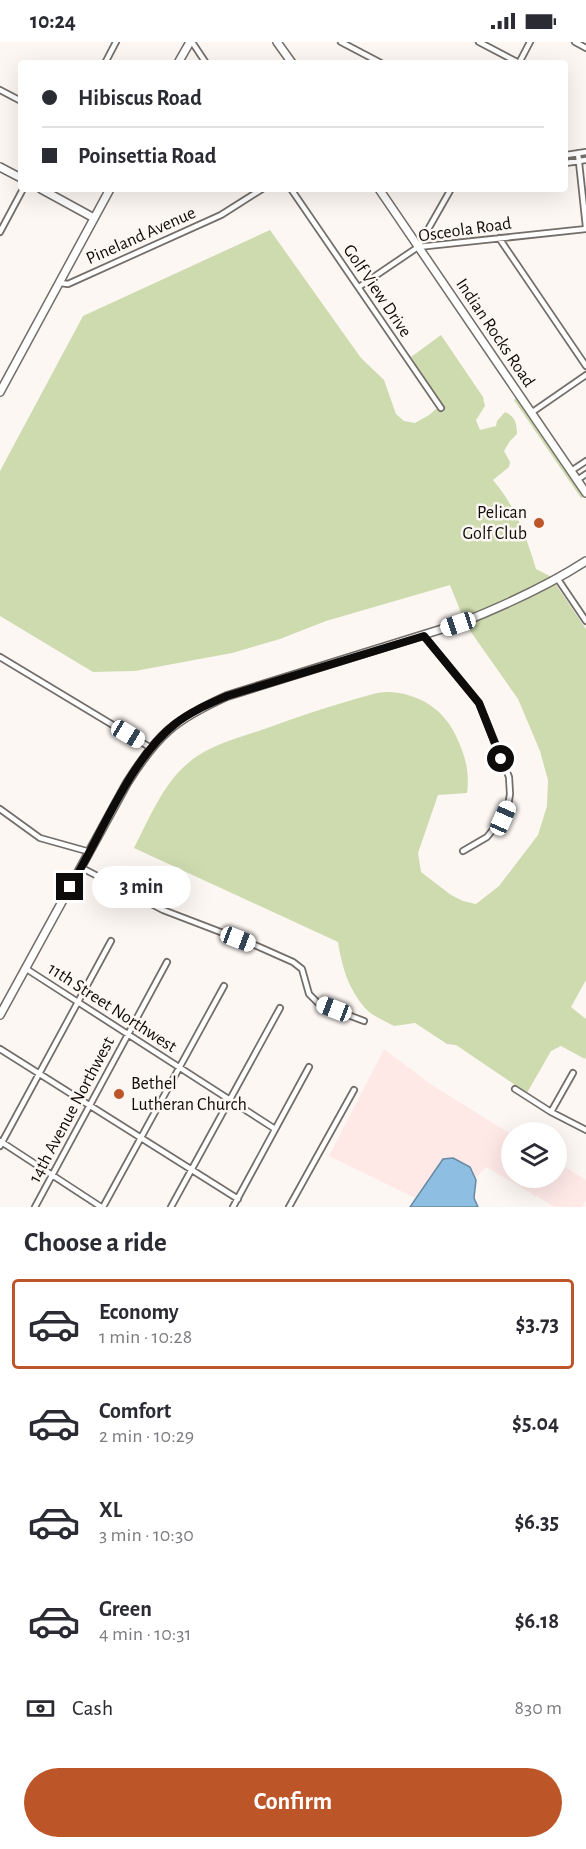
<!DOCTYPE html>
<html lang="en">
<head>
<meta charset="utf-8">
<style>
	:root { --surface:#fff; --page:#f2f2f3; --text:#2b2b33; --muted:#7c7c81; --line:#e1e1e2; --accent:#bc5628 }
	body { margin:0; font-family:"Alegreya Sans",sans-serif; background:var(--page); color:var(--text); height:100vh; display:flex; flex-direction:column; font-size:22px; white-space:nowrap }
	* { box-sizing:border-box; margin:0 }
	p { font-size:20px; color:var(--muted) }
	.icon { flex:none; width:33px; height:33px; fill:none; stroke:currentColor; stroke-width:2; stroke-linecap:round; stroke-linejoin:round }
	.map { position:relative; height:1165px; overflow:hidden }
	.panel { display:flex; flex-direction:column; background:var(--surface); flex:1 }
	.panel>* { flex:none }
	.guide { position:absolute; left:18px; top:18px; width:550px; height:132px; border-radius:6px; box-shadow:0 6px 24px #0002; display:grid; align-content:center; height:132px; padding:0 24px; background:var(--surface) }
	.fabs { position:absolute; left:501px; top:1080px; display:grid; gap:12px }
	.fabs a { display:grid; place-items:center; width:66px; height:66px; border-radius:50%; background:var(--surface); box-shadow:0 6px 24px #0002; font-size:30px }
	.end { position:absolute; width:27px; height:27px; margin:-14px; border:8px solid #0e0c0b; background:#fff; box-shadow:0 0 0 3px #fff }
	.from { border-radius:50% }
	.bubble { position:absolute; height:42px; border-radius:21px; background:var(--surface); box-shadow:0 6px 24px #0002; font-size:20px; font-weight:700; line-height:42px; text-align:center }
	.car { position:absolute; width:18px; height:36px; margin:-18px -9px; border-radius:8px; box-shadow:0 0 4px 2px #0007; background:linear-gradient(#fff 24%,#345 0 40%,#fff 0 76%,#345 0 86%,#fff 0) }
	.guide b { display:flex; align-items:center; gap:21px; height:57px; font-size:22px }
	.guide b+b { border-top:2px solid var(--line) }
	.guide i { width:15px; height:15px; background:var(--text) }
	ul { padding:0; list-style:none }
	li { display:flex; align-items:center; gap:18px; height:90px; margin:0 12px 9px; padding:0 12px; border:3px solid transparent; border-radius:6px }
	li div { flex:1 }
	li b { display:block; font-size:22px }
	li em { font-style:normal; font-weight:700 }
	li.active { border-color:var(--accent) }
	li>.icon { width:54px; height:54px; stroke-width:1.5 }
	h2 { padding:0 24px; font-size:27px; line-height:72px }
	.pay { display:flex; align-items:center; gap:15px; height:66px; padding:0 24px; font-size:22px }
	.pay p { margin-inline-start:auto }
	.button { display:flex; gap:12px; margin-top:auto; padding:12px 24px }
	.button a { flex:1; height:69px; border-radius:36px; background:var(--accent); color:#fff; font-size:24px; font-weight:700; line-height:69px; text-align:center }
	.status { display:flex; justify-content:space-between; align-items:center; height:42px; padding:0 30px; background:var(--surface); direction:ltr }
	.status svg { height:16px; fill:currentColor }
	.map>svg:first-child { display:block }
	.industrial { fill:#fee9e7 }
	.green { fill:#cedbaf }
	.water { fill:#8ebfe2; stroke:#6889a2; stroke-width:1.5 }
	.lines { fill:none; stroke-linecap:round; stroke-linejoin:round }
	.street-casing { stroke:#736e6a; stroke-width:8 }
	.secondary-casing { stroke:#736e6a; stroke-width:10 }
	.street { stroke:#fff; stroke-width:4.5 }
	.secondary { stroke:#fff; stroke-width:7 }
	.route { stroke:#0e0c0b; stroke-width:8 }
	.poi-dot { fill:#bc5628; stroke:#fdf7f3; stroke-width:2 }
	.labels { text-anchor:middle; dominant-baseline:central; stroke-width:5; stroke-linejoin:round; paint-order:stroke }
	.street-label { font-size:18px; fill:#0e0c0b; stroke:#fdf7f3 }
	.poi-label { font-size:18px; fill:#0e0c0b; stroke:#fdf7f3; text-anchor:end }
</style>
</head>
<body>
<div class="status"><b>10:24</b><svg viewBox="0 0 49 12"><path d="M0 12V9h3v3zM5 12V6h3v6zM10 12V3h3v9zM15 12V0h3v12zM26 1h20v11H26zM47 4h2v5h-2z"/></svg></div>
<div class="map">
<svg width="586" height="1165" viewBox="0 0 586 1165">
	<rect width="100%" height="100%" fill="#fdf7f3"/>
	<path class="industrial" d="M384,1007L432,1043L511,1092L512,1136H556L557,1120L586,1138V1159L582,1165H555L486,1125L475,1137L470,1125L443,1117L415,1156L329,1114Z"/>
	<path class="green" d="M270,188L361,316L384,338L396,372L404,379L415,381L429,373L442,362L411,315L441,293L483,355L485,364L476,378L480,388L496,384L497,379L505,370C515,374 517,382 517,392L510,399L504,409L510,420L509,425L493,438C516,465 526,494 536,527L550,534L586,587V938L571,965L586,977V1015L585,1017L561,1004L551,1009L527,1051L456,1003L447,1002L415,981L394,984C385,979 372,974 365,966C348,946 342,925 338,900L134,806C148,779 163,742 187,722C209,702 243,695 270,685C297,675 324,666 352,658C363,655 376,650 388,650C418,651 444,667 456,694C465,713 470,730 467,751L438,753L418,811L421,830L451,853L463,859L476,862L499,844L538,793L547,764L548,738L540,709L518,657L466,583L450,543L326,579L280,597L232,611L135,629L93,630L0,574V429L83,274Z
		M517,355L585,454L581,456L514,358Z"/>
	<path class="water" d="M453,1116L470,1125L476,1138L474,1156L478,1165H410L443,1117Z"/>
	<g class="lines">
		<defs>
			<path id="street" d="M192,0L206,21
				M341,0L381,21
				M479,0L519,21
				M575,0L586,6
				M105,21L116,0
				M519,21L530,0
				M0,48L21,59
				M578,111L586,185
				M566,113L586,110
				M566,121L586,118
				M291,147L441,366
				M0,190L23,147
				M499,196L586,324
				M418,205L451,147
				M60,241L68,242L221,173L262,147
				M359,245L418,205L586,187
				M531,371L586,333
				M571,429L586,419
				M577,438L586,432
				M557,536L586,579
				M424,594L479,661L509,735L510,752L508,764L503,775L487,795L463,809
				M0,615L151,706
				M0,767L40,796L90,810
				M82,826L163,868L257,904L293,920L302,927L309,952L319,962L364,979
				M25,926L275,1087
				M0,1007L238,1157
				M515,1047L551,1070L586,1088
				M551,1070L573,1031
				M0,1099L101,1165
				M0,1104L111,899
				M35,1165L167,920
				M103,1165L224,944
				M171,1165L280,966
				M233,1165L309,1025
				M289,1165L354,1048"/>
			<path id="secondary" d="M277,0L292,21
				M178,21L190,0
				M0,125L21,136
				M41,147L94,176
				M379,147L586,451
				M0,350L110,147
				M0,973L127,741C158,692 174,678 227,654L458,582C501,565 546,545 586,519"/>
		</defs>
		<use href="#street" class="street-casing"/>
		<use href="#secondary" class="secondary-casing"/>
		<use href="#street" class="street"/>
		<use href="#secondary" class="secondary"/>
	</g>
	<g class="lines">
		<path class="route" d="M70,845C100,796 130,717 175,682C190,670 209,662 227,654L424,594L479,661L501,717"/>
	</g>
	<g class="poi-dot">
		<circle cx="539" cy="481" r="6"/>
		<circle cx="119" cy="1052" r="6"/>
	</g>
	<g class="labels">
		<g class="street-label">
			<text transform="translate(465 188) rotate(-8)">Osceola Road</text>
			<text transform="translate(141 194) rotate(-24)">Pineland Avenue</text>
			<text transform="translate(377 249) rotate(56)">Golf View Drive</text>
			<text transform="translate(495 291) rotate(56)">Indian Rocks Road</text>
			<text transform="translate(112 966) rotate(33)">11th Street Northwest</text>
			<text transform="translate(72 1068) rotate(-62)">14th Avenue Northwest</text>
		</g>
		<g class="poi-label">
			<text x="527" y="471">Pelican<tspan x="527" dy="21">Golf Club</tspan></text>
			<text x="131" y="1042" text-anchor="start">Bethel<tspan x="131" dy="21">Lutheran Church</tspan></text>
		</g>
	</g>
</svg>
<div class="fabs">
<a><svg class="icon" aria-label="layers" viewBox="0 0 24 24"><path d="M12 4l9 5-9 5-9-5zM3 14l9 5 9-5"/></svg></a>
</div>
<i class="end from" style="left:501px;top:717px"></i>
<i class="end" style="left:70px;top:845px"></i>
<div class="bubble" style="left:92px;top:824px;width:99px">3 min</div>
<i class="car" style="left:458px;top:582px;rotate:252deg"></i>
<i class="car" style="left:128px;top:692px;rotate:121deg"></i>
<i class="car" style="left:503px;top:776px;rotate:24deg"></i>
<i class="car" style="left:238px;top:897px;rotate:111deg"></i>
<i class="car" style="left:334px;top:967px;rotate:291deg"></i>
<div class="guide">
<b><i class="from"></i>Hibiscus Road</b>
<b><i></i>Poinsettia Road</b>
</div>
</div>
<section class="panel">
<h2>Choose a ride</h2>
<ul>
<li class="active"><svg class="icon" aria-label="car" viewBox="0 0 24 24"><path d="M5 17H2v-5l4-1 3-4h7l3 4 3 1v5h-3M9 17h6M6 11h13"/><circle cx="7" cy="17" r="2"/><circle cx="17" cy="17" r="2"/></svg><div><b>Economy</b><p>1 min · 10:28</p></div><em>$3.73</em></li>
<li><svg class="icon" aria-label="car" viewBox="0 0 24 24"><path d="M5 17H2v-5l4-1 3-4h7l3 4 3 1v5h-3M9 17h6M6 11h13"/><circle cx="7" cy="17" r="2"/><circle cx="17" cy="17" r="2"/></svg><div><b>Comfort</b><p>2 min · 10:29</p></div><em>$5.04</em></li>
<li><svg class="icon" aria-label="car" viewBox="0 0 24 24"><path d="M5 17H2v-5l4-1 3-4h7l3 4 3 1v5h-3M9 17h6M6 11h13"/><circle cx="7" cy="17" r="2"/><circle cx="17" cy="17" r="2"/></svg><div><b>XL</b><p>3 min · 10:30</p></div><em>$6.35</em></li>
<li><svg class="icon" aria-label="car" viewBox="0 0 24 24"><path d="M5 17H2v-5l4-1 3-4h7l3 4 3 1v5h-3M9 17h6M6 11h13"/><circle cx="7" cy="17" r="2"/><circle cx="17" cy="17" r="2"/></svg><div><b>Green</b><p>4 min · 10:31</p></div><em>$6.18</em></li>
</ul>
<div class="pay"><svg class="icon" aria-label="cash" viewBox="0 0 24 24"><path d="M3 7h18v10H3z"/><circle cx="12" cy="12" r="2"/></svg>Cash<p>830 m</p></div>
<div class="button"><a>Confirm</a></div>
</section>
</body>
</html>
